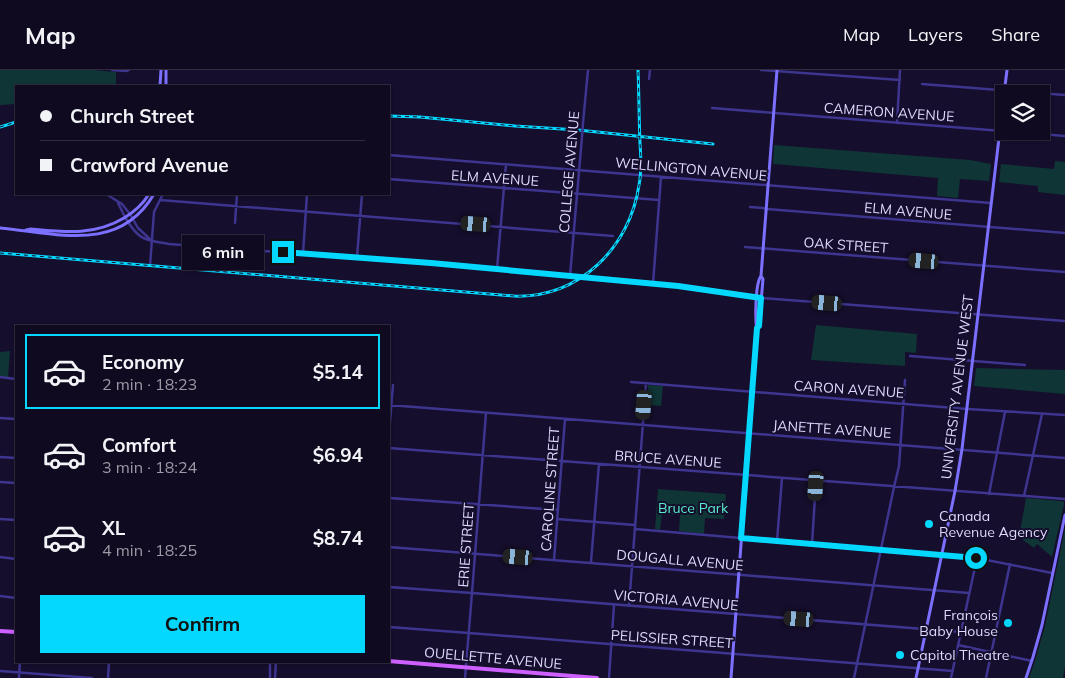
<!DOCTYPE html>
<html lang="en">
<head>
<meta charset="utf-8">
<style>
	:root { --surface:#100a21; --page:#19132a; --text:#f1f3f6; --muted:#9c9aa5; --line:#302b3f; --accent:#05d8ff }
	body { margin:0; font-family:Mulish,sans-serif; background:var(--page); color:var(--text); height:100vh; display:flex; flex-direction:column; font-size:19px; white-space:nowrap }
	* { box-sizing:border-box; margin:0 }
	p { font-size:16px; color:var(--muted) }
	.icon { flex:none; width:28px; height:28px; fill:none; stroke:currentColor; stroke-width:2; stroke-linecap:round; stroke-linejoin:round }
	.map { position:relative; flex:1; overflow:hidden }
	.sheet { position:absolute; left:15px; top:255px; width:375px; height:338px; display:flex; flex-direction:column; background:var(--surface); border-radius:0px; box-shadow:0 1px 4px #0004,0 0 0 1px var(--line) }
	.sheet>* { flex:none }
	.banner { position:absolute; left:15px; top:15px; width:375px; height:110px; border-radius:0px; box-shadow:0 1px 4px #0004,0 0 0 1px var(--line); display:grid; align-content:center; height:110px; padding:0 25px; background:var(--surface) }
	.tools { position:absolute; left:995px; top:15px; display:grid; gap:10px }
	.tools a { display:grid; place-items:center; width:55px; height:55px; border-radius:0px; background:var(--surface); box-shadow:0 1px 4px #0004,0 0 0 1px var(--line); font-size:25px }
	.end { position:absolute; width:22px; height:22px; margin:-11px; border:6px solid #05d8ff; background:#111; box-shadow:0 0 0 2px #111 }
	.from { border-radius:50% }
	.bubble { position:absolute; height:35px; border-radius:0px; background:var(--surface); box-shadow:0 1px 4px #0004,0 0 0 1px var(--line); font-size:16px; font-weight:700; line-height:35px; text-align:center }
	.car { position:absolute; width:15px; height:30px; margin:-15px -8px; border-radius:6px; box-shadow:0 0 4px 1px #0007; background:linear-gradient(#222 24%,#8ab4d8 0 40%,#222 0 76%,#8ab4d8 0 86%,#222 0) }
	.banner b { display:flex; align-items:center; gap:18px; height:48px; font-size:19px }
	.banner b+b { border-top:1px solid var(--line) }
	.banner i { width:12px; height:12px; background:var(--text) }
	ul { padding:9px 0 0; list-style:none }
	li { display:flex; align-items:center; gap:15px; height:75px; margin:0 10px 8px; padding:0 15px; border:2px solid transparent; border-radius:0px }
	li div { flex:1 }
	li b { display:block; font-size:19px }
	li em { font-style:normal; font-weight:700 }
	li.selected { border-color:var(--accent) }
	li>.icon { width:45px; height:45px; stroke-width:1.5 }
	.cta { display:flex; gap:10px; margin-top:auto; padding:10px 25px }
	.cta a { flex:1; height:58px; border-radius:0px; background:var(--accent); color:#111; font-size:20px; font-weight:700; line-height:58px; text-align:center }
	header { display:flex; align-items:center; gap:30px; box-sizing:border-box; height:70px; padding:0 25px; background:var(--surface); border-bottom:1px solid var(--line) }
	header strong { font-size:24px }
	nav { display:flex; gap:28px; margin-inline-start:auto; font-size:18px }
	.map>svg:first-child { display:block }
	.green { fill:#103536 }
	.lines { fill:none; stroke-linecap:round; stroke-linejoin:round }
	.minor { stroke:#3d358f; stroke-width:2.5 }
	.tertiary { stroke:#3d358f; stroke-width:2.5 }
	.secondary { stroke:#7b70ff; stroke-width:3 }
	.primary { stroke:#cd60ff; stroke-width:4 }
	.rail-casing { stroke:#05d8ff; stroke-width:3 }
	.rail { stroke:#150e2c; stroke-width:1; stroke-dasharray:4; stroke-linecap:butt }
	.tertiary-bridge { stroke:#3d358f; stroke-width:2.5 }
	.route { stroke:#05d8ff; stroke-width:6 }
	.poi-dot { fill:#05d8ff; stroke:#150e2c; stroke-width:2 }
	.labels { text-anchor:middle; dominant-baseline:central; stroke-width:4; stroke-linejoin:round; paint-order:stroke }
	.street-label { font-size:14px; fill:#dfd9ff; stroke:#150e2c }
	.park-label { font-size:14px; fill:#58eccf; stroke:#150e2c }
	.poi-label { font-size:14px; fill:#dfd9ff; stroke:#150e2c; text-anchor:start }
</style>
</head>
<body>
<header>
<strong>Map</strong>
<nav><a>Map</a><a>Layers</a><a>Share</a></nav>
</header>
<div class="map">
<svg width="1065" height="608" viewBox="0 0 1065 608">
	<rect width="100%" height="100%" fill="#150e2c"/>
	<path class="green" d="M0,0H94L116,2V16H16V34L0,35Z
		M774,75L970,90L991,94L989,111L960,109L958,128L937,126L938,108L773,94Z
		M1055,91L1065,92V125L1038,122V116L999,112L1001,94L1054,99Z
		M816,255L917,264L916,283L905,282V296L811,290Z
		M10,281L8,308L0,307V282Z
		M976,298L1065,300V324L974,316Z
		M648,315L663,316L661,336L647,335Z
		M658,419L726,424L724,449L705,448L704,464L679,461L680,445L662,444L660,460L655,459Z
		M1026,428L1061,431L1064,432V435L1052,487L1037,474L1034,478L1019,467Z
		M1065,458V597L1063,608H1029L1035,591L1045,556Z"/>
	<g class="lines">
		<path class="minor" d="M112,0L127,1L129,0
			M761,0L900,10
			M649,9L650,0
			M922,14L1065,25
			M712,38L1065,66
			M897,53L900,0
			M389,85L991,133
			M389,109L659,130
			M106,124L122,134L130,144
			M160,130L613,166
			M118,133L125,147
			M750,137L763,138L767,139L1065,163
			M235,153L237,124
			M745,177L1065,202
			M303,183L307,124
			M357,187L362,124
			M150,196L154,142L163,124
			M497,199L506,94
			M653,214L661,107
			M761,228L1065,251
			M910,286L1025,295
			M0,307L16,309
			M631,312L967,339L1065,345
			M389,335L1065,388
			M0,348L16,349
			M389,364L393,315
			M389,378L1065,429
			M0,387L16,388
			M0,412L16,413
			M894,417L899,396L905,310
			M989,424L1005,342
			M1024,426L1042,344
			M389,428L558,440
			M0,449L16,450
			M557,449L635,455
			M635,459L942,485
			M777,471L782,408
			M812,474L816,411
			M389,477L969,523
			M0,487L16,489
			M554,490L565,349
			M591,492L599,394
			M389,517L472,523L486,343
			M0,526L16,528
			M629,536L646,313
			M389,557L469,563
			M0,601L92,608
			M19,608L20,591
			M108,608L109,591
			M609,608L614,535"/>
		<path class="tertiary" d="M583,53L588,0
			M130,144L138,158L152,171
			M125,147C139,171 145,170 169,174L428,193L570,206L694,218L761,228
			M570,206L582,67
			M942,485L977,488L1052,503
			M469,563L953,601
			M958,575L1032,591
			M270,608V591
			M275,608L276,591
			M465,608L472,523L961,562
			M854,608L894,417
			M951,608L977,488
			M986,608L1010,494"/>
		<path class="secondary" d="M160,16L161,0
			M166,16V0
			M1004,24L1007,0
			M0,158C56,163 119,184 154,124
			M26,160L31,159C64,162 94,166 124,148C134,142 143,134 149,124
			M757,259L759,256L763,209L761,206L777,0
			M731,608L757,261C755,250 755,214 761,206
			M916,608L955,421L962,379L1004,26
			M1026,608L1033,587L1042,555L1065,445"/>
		<path class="primary" d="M0,561L16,562
			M388,591L597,608"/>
		<defs>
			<path id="rail" d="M389,46L420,47L515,56L578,60L713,74
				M0,57L16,52
				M0,183L514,226C579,229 630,177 639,115C642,101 641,87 640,73C639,49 639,24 638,0"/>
		</defs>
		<use href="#rail" class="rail-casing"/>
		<use href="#rail" class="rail"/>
		<path class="tertiary-bridge" d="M582,67L583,53"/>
	</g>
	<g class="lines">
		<path class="route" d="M283,182L431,193L678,216L761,228L759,256L757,258L741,468L976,488"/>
	</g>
	<g class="poi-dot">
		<circle cx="929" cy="454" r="5"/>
		<circle cx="1008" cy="553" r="5"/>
		<circle cx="900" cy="585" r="5"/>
	</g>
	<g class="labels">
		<g class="street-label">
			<text transform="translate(889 42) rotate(4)">CAMERON AVENUE</text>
			<text transform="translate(691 99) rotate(5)">WELLINGTON AVENUE</text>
			<text transform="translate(569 102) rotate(-85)">COLLEGE AVENUE</text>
			<text transform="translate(495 108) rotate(4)">ELM AVENUE</text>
			<text transform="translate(908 141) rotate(5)">ELM AVENUE</text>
			<text transform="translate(846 175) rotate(4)">OAK STREET</text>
			<text transform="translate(957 317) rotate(-83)">UNIVERSITY AVENUE WEST</text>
			<text transform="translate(849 319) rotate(4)">CARON AVENUE</text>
			<text transform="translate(832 359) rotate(4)">JANETTE AVENUE</text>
			<text transform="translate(668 389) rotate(4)">BRUCE AVENUE</text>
			<text transform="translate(550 419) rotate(-86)">CAROLINE STREET</text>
			<text transform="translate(466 475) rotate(-86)">ERIE STREET</text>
			<text transform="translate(680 490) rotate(5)">DOUGALL AVENUE</text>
			<text transform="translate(676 530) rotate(5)">VICTORIA AVENUE</text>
			<text transform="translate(672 569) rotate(4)">PELISSIER STREET</text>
			<text transform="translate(493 588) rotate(5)">OUELLETTE AVENUE</text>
		</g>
		<g class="park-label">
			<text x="693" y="438">Bruce Park</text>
		</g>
		<g class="poi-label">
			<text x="939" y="446">Canada<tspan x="939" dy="16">Revenue Agency</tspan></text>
			<text x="998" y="545" text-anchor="end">François<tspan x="998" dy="16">Baby House</tspan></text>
			<text x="910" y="585">Capitol Theatre</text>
		</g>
	</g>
</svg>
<div class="tools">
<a><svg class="icon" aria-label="layers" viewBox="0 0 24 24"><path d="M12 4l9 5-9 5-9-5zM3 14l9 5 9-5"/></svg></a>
</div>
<i class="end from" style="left:976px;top:488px"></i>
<i class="end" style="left:283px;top:182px"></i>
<div class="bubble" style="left:182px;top:165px;width:82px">6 min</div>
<i class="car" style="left:476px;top:154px;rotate:274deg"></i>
<i class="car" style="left:924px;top:191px;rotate:275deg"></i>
<i class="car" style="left:827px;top:233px;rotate:275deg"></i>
<i class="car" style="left:644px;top:335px;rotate:184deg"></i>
<i class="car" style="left:816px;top:416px;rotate:184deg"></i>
<i class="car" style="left:518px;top:487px;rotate:275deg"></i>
<i class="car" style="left:799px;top:549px;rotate:274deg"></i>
<div class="banner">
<b><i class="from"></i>Church Street</b>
<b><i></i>Crawford Avenue</b>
</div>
<section class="sheet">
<ul>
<li class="selected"><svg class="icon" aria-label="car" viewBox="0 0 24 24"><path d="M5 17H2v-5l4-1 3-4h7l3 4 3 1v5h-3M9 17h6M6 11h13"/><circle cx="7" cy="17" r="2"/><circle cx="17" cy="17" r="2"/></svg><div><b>Economy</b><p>2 min · 18:23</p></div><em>$5.14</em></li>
<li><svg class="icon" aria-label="car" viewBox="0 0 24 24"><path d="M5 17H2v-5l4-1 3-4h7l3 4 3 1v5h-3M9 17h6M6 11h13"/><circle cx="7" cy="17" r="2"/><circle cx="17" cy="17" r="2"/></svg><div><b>Comfort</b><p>3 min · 18:24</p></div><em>$6.94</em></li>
<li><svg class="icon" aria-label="car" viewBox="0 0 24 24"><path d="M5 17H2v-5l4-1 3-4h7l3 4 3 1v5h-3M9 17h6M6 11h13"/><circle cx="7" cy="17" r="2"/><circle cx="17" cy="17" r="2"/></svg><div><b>XL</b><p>4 min · 18:25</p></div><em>$8.74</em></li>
</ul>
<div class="cta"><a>Confirm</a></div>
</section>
</div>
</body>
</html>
